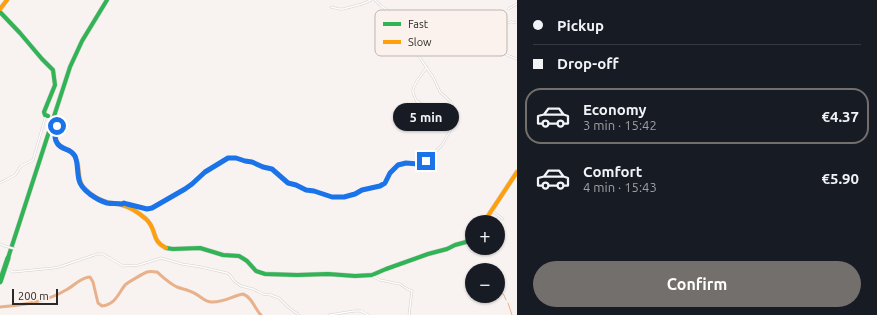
<!DOCTYPE html>
<html lang="en">
<head>
<meta charset="utf-8">
<style>
	:root { --surface:#171b24; --page:#242831; --text:#f1f3f6; --muted:#9ea1a6; --line:#363941; --accent:#736f6c }
	body { margin:0; font-family:Ubuntu,sans-serif; background:var(--page); color:var(--text); height:100vh; display:flex; flex-direction:column; font-size:15px; white-space:nowrap }
	* { box-sizing:border-box; margin:0 }
	p { font-size:13px; color:var(--muted) }
	.icon { flex:none; width:22px; height:22px; fill:none; stroke:currentColor; stroke-width:2; stroke-linecap:round; stroke-linejoin:round }
	.map { position:relative; flex:1; overflow:hidden }
	.panel { display:flex; flex-direction:column; background:var(--surface); width:360px }
	.panel>* { flex:none }
	.top-card { display:grid; align-content:center; height:88px; padding:0 16px; background:var(--surface) }
	.fabs { position:absolute; left:465px; top:215px; display:grid; gap:8px }
	.fabs a { display:grid; place-items:center; width:40px; height:40px; border-radius:50%; background:var(--surface); box-shadow:0 1px 3px #0004; font-size:20px }
	.scale { position:absolute; left:12px; bottom:10px; width:46px; box-sizing:border-box; padding-left:4px; border:2px solid #2b2825; border-top:0; font-size:11px; line-height:14px; white-space:nowrap; color:#2b2825; -webkit-text-stroke:3px #fbf2ed; paint-order:stroke }
	.end { position:absolute; width:18px; height:18px; margin:-9px; border:5px solid #1a73e8; background:#fff; box-shadow:0 0 0 2px #fff }
	.from { border-radius:50% }
	.bubble { position:absolute; height:28px; border-radius:14px; background:var(--surface); box-shadow:0 1px 3px #0004; font-size:13px; font-weight:600; line-height:28px; text-align:center }
	.top-card b { display:flex; align-items:center; gap:14px; height:38px; font-size:15px }
	.top-card b+b { border-top:1px solid var(--line) }
	.top-card i { width:10px; height:10px; background:var(--text) }
	ul { padding:0; list-style:none }
	li { display:flex; align-items:center; gap:12px; height:56px; margin:0 8px 6px; padding:0 8px; border:2px solid transparent; border-radius:16px }
	li div { flex:1 }
	li b { display:block; font-size:15px }
	li em { font-style:normal; font-weight:600 }
	li.active { border-color:var(--accent) }
	li>.icon { width:36px; height:36px; stroke-width:1.5 }
	.cta { display:flex; gap:8px; margin-top:auto; padding:8px 16px }
	.cta a { flex:1; height:46px; border-radius:24px; background:var(--accent); color:#fff; font-size:16px; font-weight:600; line-height:46px; text-align:center }
	main { display:flex; flex:1; min-height:0 }
	.map>svg:first-child { display:block }
	.lines { fill:none; stroke-linecap:round; stroke-linejoin:round }
	.stream { stroke:#e8b08b; stroke-width:1 }
	.river { stroke:#e8b08b; stroke-width:3 }
	.street-casing { stroke:#d4d0ce; stroke-width:2.5 }
	.fast-casing { stroke:#d4d0ce; stroke-width:5 }
	.slow-casing { stroke:#d4d0ce; stroke-width:5 }
	.street { stroke:#fefdfd; stroke-width:1.5 }
	.fast { stroke:#30b455; stroke-width:4 }
	.slow { stroke:#ff9f0a; stroke-width:4 }
	.street-bridge-casing { stroke:#d4d0ce; stroke-width:2.5; stroke-linecap:butt }
	.fast-bridge-casing { stroke:#d2d0ce; stroke-width:6; stroke-linecap:butt }
	.street-bridge { stroke:#fefdfd; stroke-width:1.5 }
	.fast-bridge { stroke:#30b455; stroke-width:5 }
	.route { stroke:#1a73e8; stroke-width:5 }
	.key { fill:#fbf2ed; stroke:#bdb5b1; stroke-width:1 }
	.key-label { font-size:11px; fill:#2b2825 }
</style>
</head>
<body>
<main>
<div class="map">
<svg width="517" height="315" viewBox="0 0 517 315">
	<rect width="100%" height="100%" fill="#f8f3f0"/>
	<g class="lines">
		<path class="stream" d="M498,290L504,295L506,300
			M508,303L512,315"/>
		<path class="river" d="M0,307C23,305 46,302 66,290C74,286 81,277 90,277L93,282L98,303L102,306C115,305 118,294 125,285C127,283 144,273 147,272C150,271 154,272 157,272C163,277 169,283 177,287C182,289 189,290 194,293C201,296 205,303 213,302C224,302 233,296 243,294C253,298 254,308 261,315"/>
		<defs>
			<path id="street" d="M375,0L381,6L398,17L413,26L429,32L443,38L454,39L482,45L489,48L517,59
				M331,7L339,9H343L362,4L371,0
				M508,9L517,4
				M489,48L495,31C498,30 508,22 510,22C512,21 515,23 517,23
				M418,101L431,113
				M417,115C424,105 412,99 413,90C414,83 423,73 427,67
				M0,183L15,175L21,166L33,160L46,115
				M122,204H127L147,209L152,208L175,195L192,184L205,171L229,157L236,158L245,161L252,162L263,167L272,169L280,177L288,183L297,185L305,190L318,192L328,196L343,197L383,184L387,179L389,173L398,165L406,163L418,164L423,161H426L442,145L457,119L458,117L454,112L451,102L440,92L433,77L418,55V53L433,34
				M492,211L503,219
				M498,234L502,238
				M0,244L5,246
				M6,268L13,272L53,268L59,267L97,254H103L123,266L139,265L161,258L182,264L201,267L227,273L230,275L234,281L241,286L253,289L263,294L271,295L279,298L288,307L299,315
				M372,276L380,280L400,284L407,289L412,291L409,315
				M329,315L354,311H361L368,315"/>
			<path id="fast" d="M0,12L20,33L42,59L53,70L55,85L44,112L45,115L48,116
				M166,248L173,249L200,248L223,255L239,256L244,259L247,261L256,271L265,274L297,275L328,274L355,276L372,275L386,269L428,254L447,249L455,245L466,242L472,237
				M8,258L70,67L82,41L107,0"/>
			<path id="slow" d="M0,9L7,0
				M56,119L58,124C54,133 53,142 63,148C67,149 71,151 73,154C82,164 75,179 84,188C90,195 101,201 110,203C114,204 118,203 122,205C131,207 139,213 146,219C158,230 150,240 166,248
				M484,222L517,172"/>
		</defs>
		<use href="#street" class="street-casing"/>
		<use href="#fast" class="fast-casing"/>
		<use href="#slow" class="slow-casing"/>
		<use href="#street" class="street"/>
		<use href="#fast" class="fast"/>
		<use href="#slow" class="slow"/>
		<defs>
			<path id="street-bridge" d="M5,246L15,249"/>
			<path id="fast-bridge" d="M0,282L8,258"/>
		</defs>
		<use href="#street-bridge" class="street-bridge-casing"/>
		<use href="#fast-bridge" class="fast-bridge-casing"/>
		<use href="#street-bridge" class="street-bridge"/>
		<use href="#fast-bridge" class="fast-bridge"/>
	</g>
	<g class="lines">
		<path class="route" d="M57,126C55,131 54,136 56,141C60,151 70,147 75,156C78,162 77,172 79,180C81,190 97,200 107,203C112,204 117,203 122,204L124,203L127,204L147,209L152,208L185,189L192,184L205,172L228,158H236L245,161L252,162L263,167L272,169L288,183L296,185L306,190L314,191L332,197H344L355,194L362,190L380,186L385,183L390,173L398,165L406,163L418,164L426,161"/>
	</g>
	<rect x="375" y="10" width="132" height="46" rx="6" class="key"/>
	<rect x="383" y="22" width="18" height="4" fill="#30b455"/>
	<rect x="383" y="40" width="18" height="4" fill="#ff9f0a"/>
	<g class="key-label">
		<text x="408" y="28">Fast</text>
		<text x="408" y="46">Slow</text>
	</g>
</svg>
<div class="fabs">
<a>+</a>
<a>−</a>
</div>
<div class="scale">200 m</div>
<i class="end from" style="left:57px;top:126px"></i>
<i class="end" style="left:426px;top:161px"></i>
<div class="bubble" style="left:393px;top:103px;width:66px">5 min</div>
</div>
<section class="panel">
<div class="top-card">
<b><i class="from"></i>Pickup</b>
<b><i></i>Drop-off</b>
</div>
<ul>
<li class="active"><svg class="icon" aria-label="car" viewBox="0 0 24 24"><path d="M5 17H2v-5l4-1 3-4h7l3 4 3 1v5h-3M9 17h6M6 11h13"/><circle cx="7" cy="17" r="2"/><circle cx="17" cy="17" r="2"/></svg><div><b>Economy</b><p>3 min · 15:42</p></div><em>€4.37</em></li>
<li><svg class="icon" aria-label="car" viewBox="0 0 24 24"><path d="M5 17H2v-5l4-1 3-4h7l3 4 3 1v5h-3M9 17h6M6 11h13"/><circle cx="7" cy="17" r="2"/><circle cx="17" cy="17" r="2"/></svg><div><b>Comfort</b><p>4 min · 15:43</p></div><em>€5.90</em></li>
</ul>
<div class="cta"><a>Confirm</a></div>
</section>
</main>
</body>
</html>
